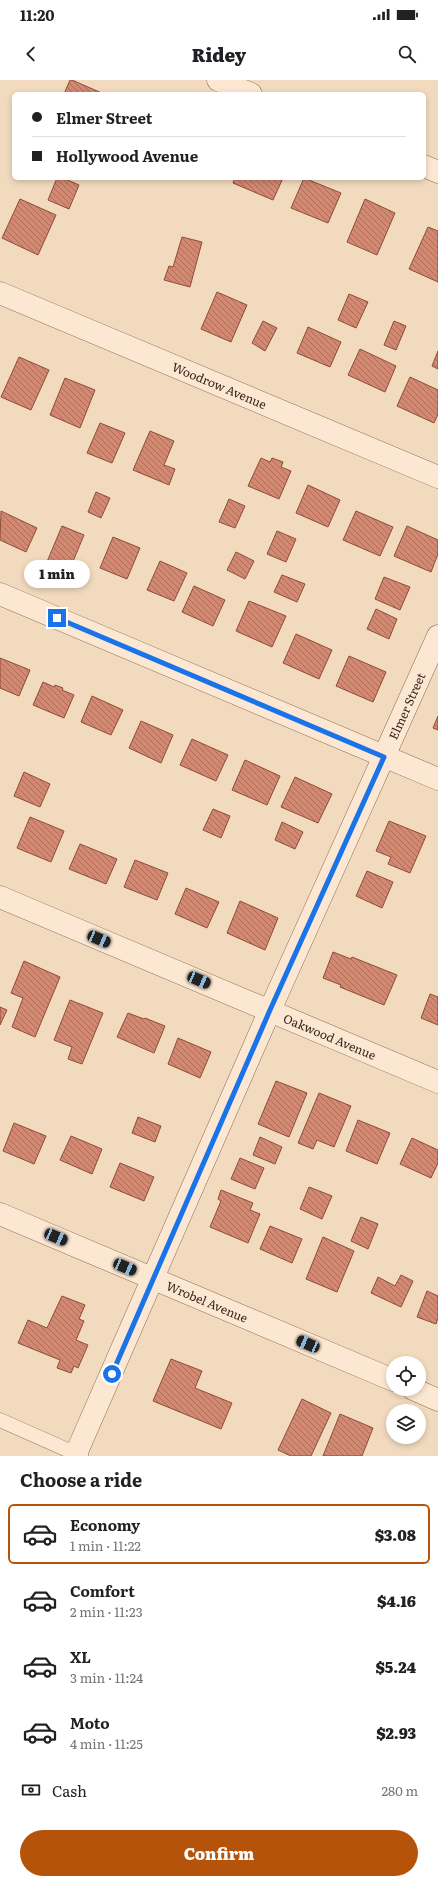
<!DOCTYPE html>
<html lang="en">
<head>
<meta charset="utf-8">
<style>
	:root { --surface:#fff; --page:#f2f2f2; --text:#202124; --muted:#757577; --line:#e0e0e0; --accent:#b45309 }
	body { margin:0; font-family:Literata,serif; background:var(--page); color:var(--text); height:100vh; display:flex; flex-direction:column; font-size:15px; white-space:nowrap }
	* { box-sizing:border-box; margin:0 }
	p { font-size:13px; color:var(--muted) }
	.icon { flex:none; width:22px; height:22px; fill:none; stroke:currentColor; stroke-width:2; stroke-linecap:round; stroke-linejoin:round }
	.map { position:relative; height:1376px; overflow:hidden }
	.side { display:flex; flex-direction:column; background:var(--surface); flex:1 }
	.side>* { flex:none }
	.top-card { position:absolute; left:12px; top:12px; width:414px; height:88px; border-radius:6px; box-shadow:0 2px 6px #0003; display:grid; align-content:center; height:88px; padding:0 20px; background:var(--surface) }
	.buttons { position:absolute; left:386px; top:1276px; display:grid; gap:8px }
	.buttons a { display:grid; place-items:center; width:40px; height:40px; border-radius:50%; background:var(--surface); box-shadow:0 2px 6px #0003; font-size:20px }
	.end { position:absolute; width:18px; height:18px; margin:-9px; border:5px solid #1a73e8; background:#fff; box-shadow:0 0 0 2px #fff }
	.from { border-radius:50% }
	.bubble { position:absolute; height:28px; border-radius:14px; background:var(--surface); box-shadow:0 2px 6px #0003; font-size:13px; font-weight:800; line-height:28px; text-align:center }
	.car { position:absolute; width:12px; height:24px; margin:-12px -6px; border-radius:5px; box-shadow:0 0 3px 1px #0007; background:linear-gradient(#222 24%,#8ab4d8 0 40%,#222 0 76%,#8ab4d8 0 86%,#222 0) }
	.top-card b { display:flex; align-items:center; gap:14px; height:38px; font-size:15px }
	.top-card b+b { border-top:1px solid var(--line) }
	.top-card i { width:10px; height:10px; background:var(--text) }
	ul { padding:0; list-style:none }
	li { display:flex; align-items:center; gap:12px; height:60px; margin:0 8px 6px; padding:0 12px; border:2px solid transparent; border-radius:6px }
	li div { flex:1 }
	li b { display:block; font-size:15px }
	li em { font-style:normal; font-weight:800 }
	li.current { border-color:var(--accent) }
	li>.icon { width:36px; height:36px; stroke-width:1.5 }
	h2 { padding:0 20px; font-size:18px; line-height:48px }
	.pay { display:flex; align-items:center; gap:10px; height:44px; padding:0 20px; font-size:15px }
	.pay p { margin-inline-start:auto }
	.primary-button { display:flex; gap:8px; margin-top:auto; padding:8px 20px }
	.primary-button a { flex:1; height:46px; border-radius:24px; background:var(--accent); color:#fff; font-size:16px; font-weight:800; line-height:46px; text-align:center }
	.status { display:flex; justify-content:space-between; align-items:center; height:28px; padding:0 20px; background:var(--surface); direction:ltr }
	.status svg { height:11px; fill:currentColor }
	header { display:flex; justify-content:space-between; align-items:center; height:52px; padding:0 20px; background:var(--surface); font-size:18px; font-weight:800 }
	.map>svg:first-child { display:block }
	.building { fill:url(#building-back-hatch); stroke:#8e4b39 }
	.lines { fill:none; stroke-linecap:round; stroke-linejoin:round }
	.service-casing { stroke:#8c6955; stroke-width:15 }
	.minor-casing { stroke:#8c6955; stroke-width:23 }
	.service { stroke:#fce8d2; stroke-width:14 }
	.minor { stroke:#fce8d2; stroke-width:22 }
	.route { stroke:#1a73e8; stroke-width:5 }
	.labels { text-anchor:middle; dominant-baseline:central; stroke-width:3.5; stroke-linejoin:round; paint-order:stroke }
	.street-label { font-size:12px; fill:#3a251b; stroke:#f9e5cf }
</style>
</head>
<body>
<div class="status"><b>11:20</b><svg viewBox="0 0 49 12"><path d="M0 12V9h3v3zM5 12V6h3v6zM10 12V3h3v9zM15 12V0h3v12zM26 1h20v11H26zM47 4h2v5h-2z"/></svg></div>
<header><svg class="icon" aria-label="back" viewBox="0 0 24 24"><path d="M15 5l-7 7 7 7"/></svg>Ridey<svg class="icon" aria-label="search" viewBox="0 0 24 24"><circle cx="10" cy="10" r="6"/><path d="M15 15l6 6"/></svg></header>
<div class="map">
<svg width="438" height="1376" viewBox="0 0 438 1376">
	<defs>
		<pattern id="building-back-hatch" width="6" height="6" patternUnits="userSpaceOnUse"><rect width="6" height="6" fill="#d48870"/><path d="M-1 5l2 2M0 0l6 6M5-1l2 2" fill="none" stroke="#ad6f5b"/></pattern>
	</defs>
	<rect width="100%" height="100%" fill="#f2dabe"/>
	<path class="building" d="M70,0H72L104,14H64Z
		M57,98H63L79,105L69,129L48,120Z
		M235,98H283L273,120L233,103Z
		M304,98L341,113L328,143L291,128Z
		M20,119L56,135L38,175L2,158Z
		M365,119L395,133L377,175L347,162Z
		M428,147L438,151V202L409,189Z
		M182,157L202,162L190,207L164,200L169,186L173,187Z
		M217,212L247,225L231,262L201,249Z
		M349,214L368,222L356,248L338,240Z
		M263,241L277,248L265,271L252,263Z
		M394,241L406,246L396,270L384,265Z
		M308,247L341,262L330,287L297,273Z
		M360,269L396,286L385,312L348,295Z
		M438,271V289L432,286Z
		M19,277L49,290L31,330L1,317Z
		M410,297L438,310V334L434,343L397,326Z
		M65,298L95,310L80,348L50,335Z
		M100,343L125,353L112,383L87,373Z
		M150,351L174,361L164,385L175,389L169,405L133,390Z
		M261,378L270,382L272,378L283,382L281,387L291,391L279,419L248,406Z
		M308,405L340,420L328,447L296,433Z
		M96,412L110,418L101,438L88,432Z
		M229,419L245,426L235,448L219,442Z
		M1,431L37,448L26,472L0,460Z
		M356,431L393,447L380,476L343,460Z
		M62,446L84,455L66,498L44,489Z
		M407,446L438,460V474L431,492L394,476Z
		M277,451L296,459L286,482L267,474Z
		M113,457L140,468L127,499L100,488Z
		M236,472L254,481L245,499L227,490Z
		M160,481L187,493L174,521L147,510Z
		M282,495L305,504L297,522L274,512Z
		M384,497L410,507L400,530L375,519Z
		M194,506L225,520L213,546L182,532Z
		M249,521L286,536L272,567L236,551Z
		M376,529L397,539L389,559L367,549Z
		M296,554L332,570L319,599L283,583Z
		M349,576L386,592L373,622L336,606Z
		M0,578L30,590L19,616L0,608Z
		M43,602L54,607L55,605L63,608L62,610L74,615L64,638L33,625Z
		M92,616L123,630L111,655L81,642Z
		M438,636V650L433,648Z
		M141,641L173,655L161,683L129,668Z
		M192,659L228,675L216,701L180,685Z
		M245,680L280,696L267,725L232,710Z
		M24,692L50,704L40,727L14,716Z
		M295,697L332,714L318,743L281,727Z
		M213,729L230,736L221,758L203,750Z
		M30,737L64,751L51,782L17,768Z
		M389,741L426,756L410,793L388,784L391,777L376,771Z
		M282,742L303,752L295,769L275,760Z
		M80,764L117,779L106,804L69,789Z
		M135,780L168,793L157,820L124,807Z
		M367,791L393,802L382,828L356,816Z
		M186,808L219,822L207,848L175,834Z
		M240,821L278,838L265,870L227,853Z
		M333,872L351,879L352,877L397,895L384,925L340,907L341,905L323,898Z
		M24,881L60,897L35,957L12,947L23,918L11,913Z
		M430,914L438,917V945L421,938Z
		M70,920L103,933L82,984L68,979L72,967L54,960Z
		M0,927L7,930L0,945Z
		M128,933L144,939L145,938L165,946L154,973L117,957Z
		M178,958L211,972L200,998L168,984Z
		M276,1001L307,1013L289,1057L258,1044Z
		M319,1013L351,1026L334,1067L317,1060L313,1069L298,1063Z
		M138,1037L161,1046L155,1062L132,1053Z
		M358,1040L390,1053L377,1084L346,1071Z
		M14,1043L46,1056L34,1084L3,1071Z
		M71,1056L102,1069L92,1094L60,1080Z
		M260,1057L282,1067L275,1084L253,1075Z
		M412,1058L438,1070V1083L431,1098L400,1084Z
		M240,1078L264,1088L255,1109L231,1099Z
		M120,1083L154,1097L144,1121L110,1107Z
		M309,1107L332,1116L322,1139L300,1129Z
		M221,1110L253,1123L250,1130L260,1134L248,1163L210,1147L221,1121L218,1119Z
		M361,1137L378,1144L368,1169L351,1161Z
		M270,1146L302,1159L292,1183L260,1169Z
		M323,1157L354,1171L337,1212L306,1199Z
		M401,1195L413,1201L401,1227L371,1213L378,1197L395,1206Z
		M427,1211L438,1216V1238L436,1244L417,1237Z
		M62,1216L85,1225L79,1239L84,1241L76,1260L88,1265L78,1288L74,1286L71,1293L57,1288L60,1280L18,1263L28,1240L47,1248Z
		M171,1279L202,1291L195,1308L232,1323L221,1349L153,1321Z
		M302,1319L331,1333L311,1376H291L278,1370Z
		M340,1334L373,1348L362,1376H323Z"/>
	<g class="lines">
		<defs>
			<path id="service" d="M0,1340L81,1376"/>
			<g id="minor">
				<path d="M218,0L251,14"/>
				<path d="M424,86L438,92"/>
				<path id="s1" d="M0,213L438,397"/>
				<path d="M0,514L438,699"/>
				<path id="s2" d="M0,817L438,1002"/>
				<path id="s3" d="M0,1134L393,1300"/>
				<path d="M413,1309L438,1320"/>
				<path id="s4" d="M75,1376L270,930L438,556"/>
			</g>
		</defs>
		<use href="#service" class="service-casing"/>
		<use href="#minor" class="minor-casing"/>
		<use href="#service" class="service"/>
		<use href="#minor" class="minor"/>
	</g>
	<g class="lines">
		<path class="route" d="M57,538L384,677L270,930L112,1294"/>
	</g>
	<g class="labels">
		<g class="street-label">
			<text stroke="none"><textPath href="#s1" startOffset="238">Woodrow Avenue</textPath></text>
			<text stroke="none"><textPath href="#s4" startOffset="820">Elmer Street</textPath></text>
			<text stroke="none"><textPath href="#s2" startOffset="358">Oakwood Avenue</textPath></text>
			<text stroke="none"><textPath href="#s3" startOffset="225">Wrobel Avenue</textPath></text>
		</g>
	</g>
</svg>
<div class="buttons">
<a><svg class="icon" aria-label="locate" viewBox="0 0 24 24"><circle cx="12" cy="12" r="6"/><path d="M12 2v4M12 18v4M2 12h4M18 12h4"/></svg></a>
<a><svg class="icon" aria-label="layers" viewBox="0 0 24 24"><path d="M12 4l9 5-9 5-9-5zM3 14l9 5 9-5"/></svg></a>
</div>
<i class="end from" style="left:112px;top:1294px"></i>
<i class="end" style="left:57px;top:538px"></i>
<div class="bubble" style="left:24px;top:480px;width:66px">1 min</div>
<i class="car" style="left:99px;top:859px;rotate:113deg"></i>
<i class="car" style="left:199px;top:900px;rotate:113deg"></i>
<i class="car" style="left:56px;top:1157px;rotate:113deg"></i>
<i class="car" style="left:125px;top:1187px;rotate:113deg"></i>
<i class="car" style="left:308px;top:1264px;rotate:293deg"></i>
<div class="top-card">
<b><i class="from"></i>Elmer Street</b>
<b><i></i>Hollywood Avenue</b>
</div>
</div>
<section class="side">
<h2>Choose a ride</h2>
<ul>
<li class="current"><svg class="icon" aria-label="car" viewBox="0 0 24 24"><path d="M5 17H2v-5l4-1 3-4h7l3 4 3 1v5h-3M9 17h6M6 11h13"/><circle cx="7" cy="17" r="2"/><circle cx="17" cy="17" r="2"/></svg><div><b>Economy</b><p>1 min · 11:22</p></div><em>$3.08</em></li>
<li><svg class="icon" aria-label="car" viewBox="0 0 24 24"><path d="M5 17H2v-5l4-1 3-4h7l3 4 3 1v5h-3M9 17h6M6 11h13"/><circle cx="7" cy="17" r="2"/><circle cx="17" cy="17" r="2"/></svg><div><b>Comfort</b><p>2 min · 11:23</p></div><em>$4.16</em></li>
<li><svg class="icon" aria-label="car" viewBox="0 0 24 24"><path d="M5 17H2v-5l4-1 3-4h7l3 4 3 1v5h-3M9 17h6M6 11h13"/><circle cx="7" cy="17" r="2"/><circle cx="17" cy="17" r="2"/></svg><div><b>XL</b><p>3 min · 11:24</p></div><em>$5.24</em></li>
<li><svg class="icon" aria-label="car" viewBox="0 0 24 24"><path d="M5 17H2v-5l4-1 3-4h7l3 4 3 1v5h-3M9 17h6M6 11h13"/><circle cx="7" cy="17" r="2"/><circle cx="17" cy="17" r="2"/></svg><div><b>Moto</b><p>4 min · 11:25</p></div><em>$2.93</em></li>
</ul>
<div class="pay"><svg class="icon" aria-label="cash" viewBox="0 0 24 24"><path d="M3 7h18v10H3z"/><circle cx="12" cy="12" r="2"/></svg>Cash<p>280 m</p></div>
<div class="primary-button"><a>Confirm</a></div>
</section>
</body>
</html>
